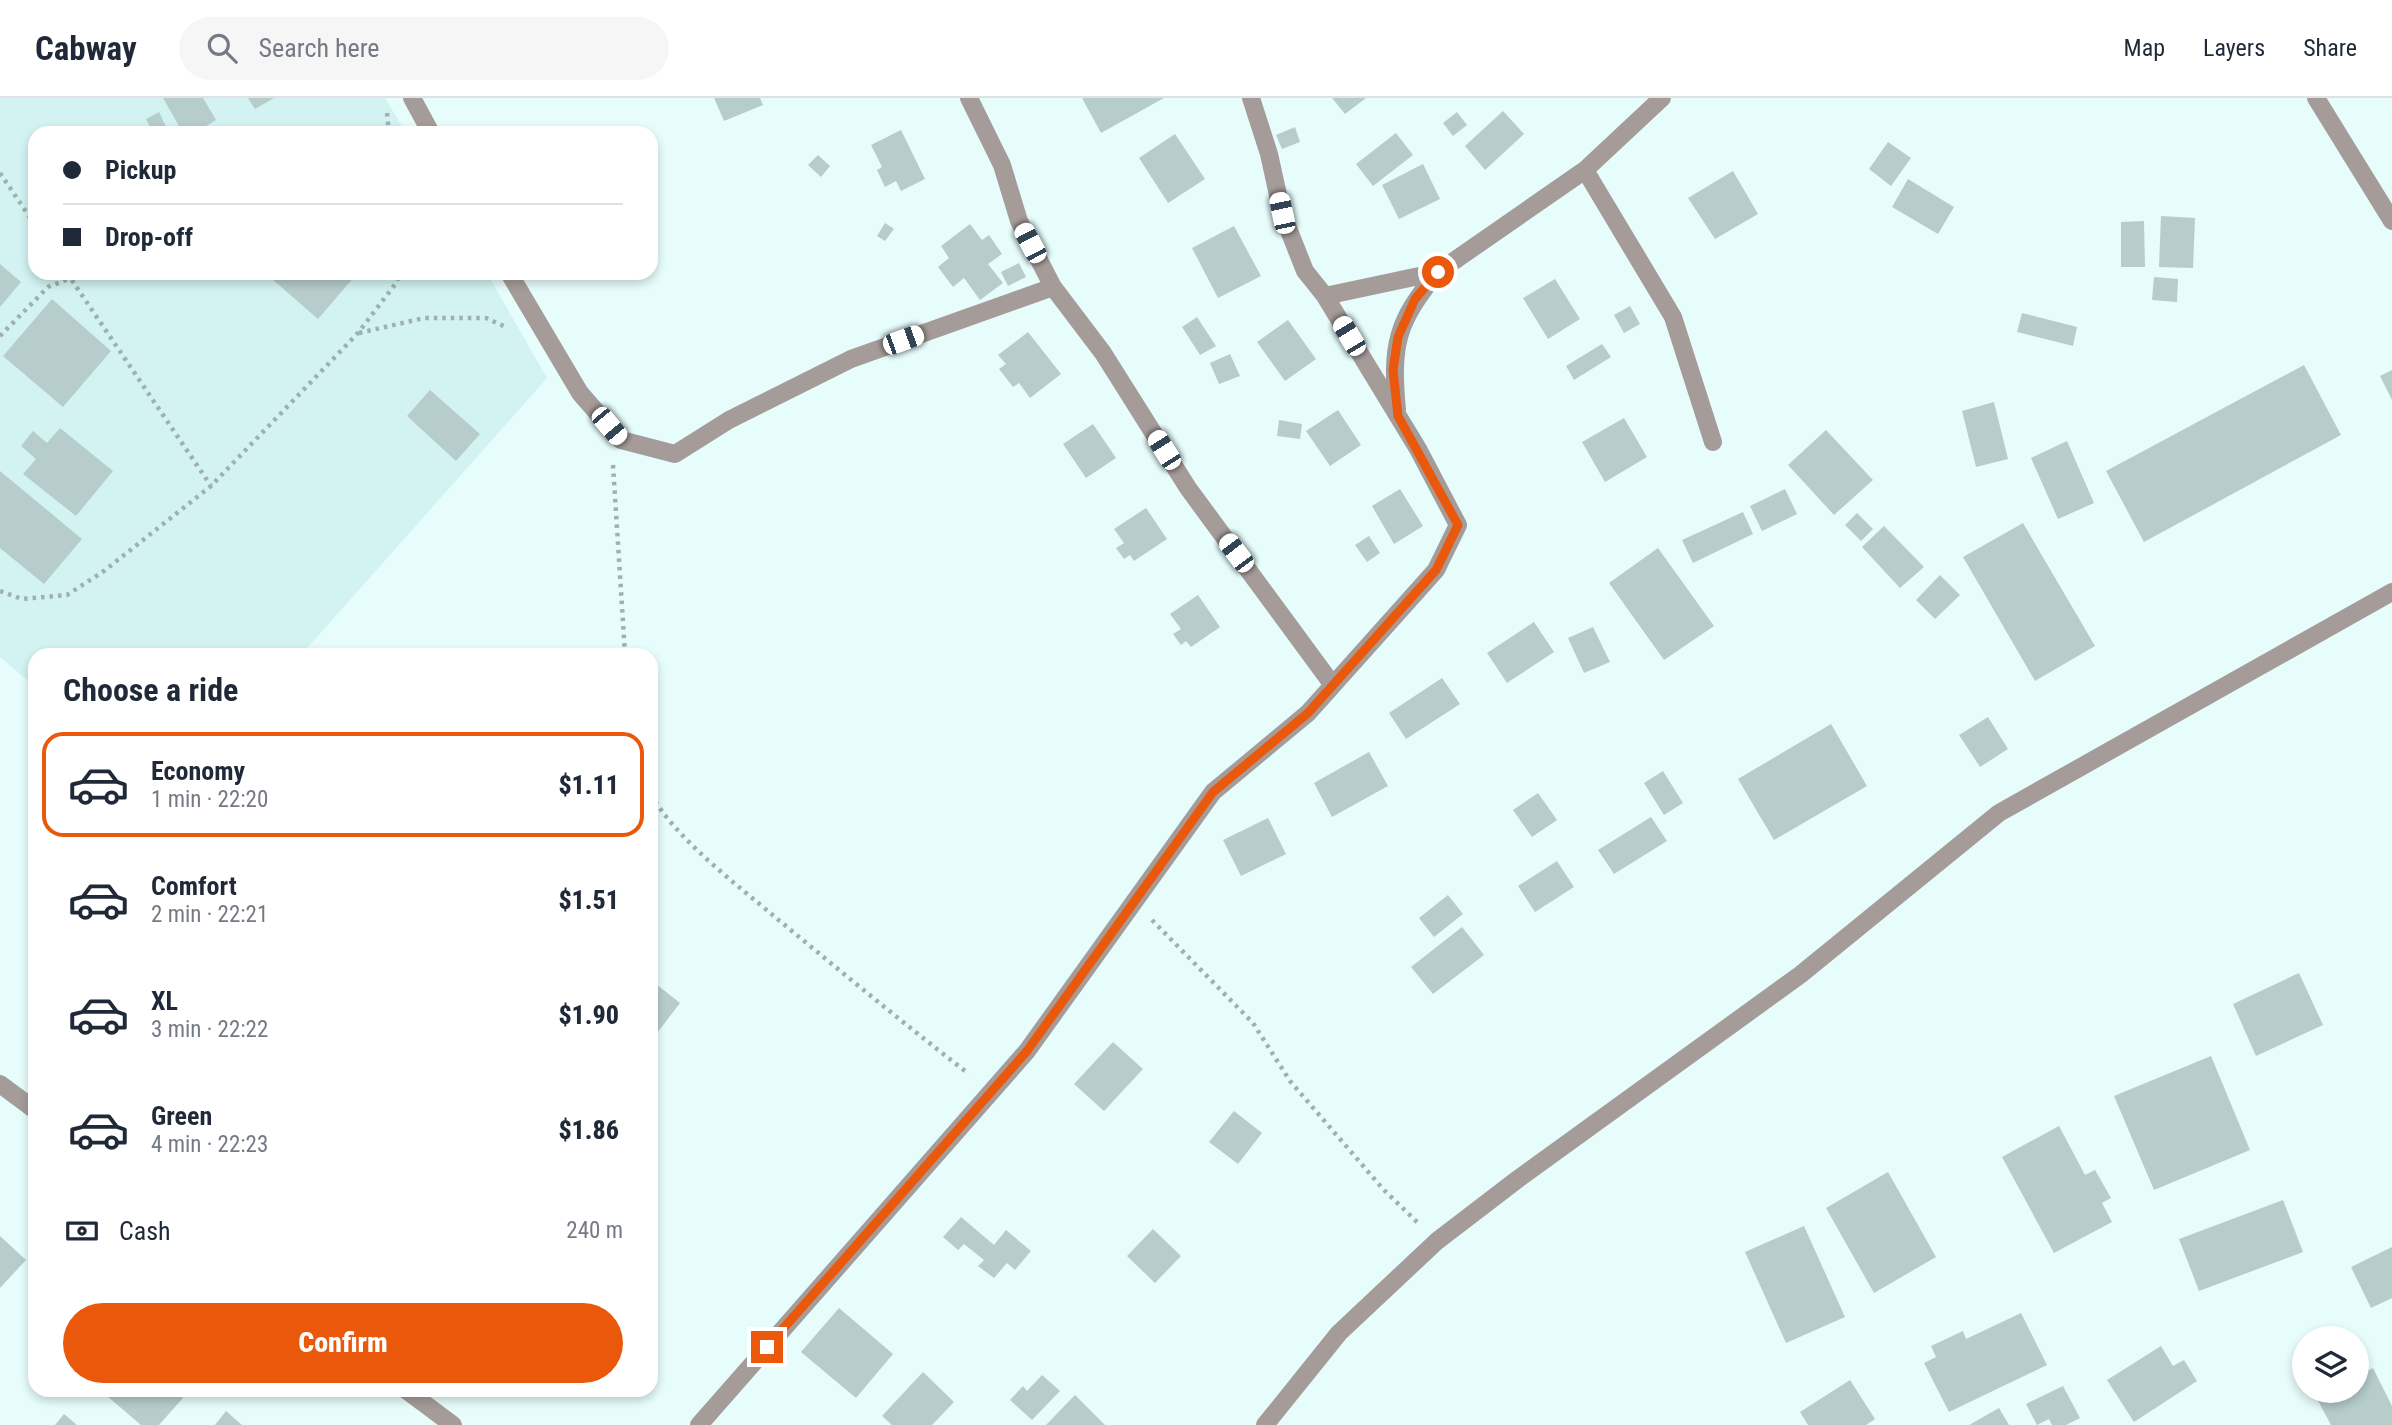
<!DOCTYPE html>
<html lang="en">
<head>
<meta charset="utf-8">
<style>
	:root { --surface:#fff; --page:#f6f6f7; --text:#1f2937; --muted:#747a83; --line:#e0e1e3; --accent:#ea580c }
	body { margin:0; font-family:"Roboto Condensed",sans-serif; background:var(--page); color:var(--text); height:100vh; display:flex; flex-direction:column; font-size:26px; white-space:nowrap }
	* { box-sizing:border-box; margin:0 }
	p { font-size:23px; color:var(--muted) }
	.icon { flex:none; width:38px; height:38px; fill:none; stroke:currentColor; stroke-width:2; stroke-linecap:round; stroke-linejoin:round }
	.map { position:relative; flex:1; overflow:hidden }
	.panel { position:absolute; left:28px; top:550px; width:630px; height:749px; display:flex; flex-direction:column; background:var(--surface); border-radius:21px; box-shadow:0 4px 10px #0003 }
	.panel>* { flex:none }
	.guide { position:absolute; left:28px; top:28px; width:630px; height:154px; border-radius:21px; box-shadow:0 4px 10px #0003; display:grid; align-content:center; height:154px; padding:0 35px; background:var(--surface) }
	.tools { position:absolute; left:2292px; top:1228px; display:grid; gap:14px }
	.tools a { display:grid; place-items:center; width:77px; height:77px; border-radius:50%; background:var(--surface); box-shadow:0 4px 10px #0003; font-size:35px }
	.end { position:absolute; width:32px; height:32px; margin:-16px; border:9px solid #ea580c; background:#fff; box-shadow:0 0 0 4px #fff }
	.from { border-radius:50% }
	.car { position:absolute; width:21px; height:42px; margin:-21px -10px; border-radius:9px; box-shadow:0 0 5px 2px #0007; background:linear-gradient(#fff 24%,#345 0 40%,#fff 0 76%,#345 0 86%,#fff 0) }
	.guide b { display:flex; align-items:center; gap:24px; height:66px; font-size:26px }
	.guide b+b { border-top:2px solid var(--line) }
	.guide i { width:18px; height:18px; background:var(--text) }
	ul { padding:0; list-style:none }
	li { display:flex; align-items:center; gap:21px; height:105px; margin:0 14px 10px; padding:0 21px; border:4px solid transparent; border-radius:21px }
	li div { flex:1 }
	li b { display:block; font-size:26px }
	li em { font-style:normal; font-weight:800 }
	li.selected { border-color:var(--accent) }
	li>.icon { width:63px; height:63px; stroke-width:1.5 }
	h2 { padding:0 35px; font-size:32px; line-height:84px }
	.pay { display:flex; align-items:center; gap:18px; height:77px; padding:0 35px; font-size:26px }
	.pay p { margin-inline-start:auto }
	.primary-button { display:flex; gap:14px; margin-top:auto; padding:14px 35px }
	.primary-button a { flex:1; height:80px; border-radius:42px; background:var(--accent); color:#fff; font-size:28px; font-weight:800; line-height:80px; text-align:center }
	header { display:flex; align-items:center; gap:42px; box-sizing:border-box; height:98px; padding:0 35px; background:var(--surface); border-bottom:2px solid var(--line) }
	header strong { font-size:33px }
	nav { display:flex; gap:38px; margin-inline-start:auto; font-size:24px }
	.search { width:490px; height:63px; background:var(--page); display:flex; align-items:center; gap:18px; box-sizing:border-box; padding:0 24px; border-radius:38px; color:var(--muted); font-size:26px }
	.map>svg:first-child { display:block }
	.built { fill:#d2f3f2 }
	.building { fill:#b6cdcc }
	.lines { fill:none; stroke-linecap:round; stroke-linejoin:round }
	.path { stroke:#9eb0af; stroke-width:4.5; stroke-dasharray:3.5 5; stroke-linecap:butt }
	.minor { stroke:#a59c9a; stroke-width:18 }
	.route { stroke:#ea580c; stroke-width:9 }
</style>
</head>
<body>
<header>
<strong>Cabway</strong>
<div class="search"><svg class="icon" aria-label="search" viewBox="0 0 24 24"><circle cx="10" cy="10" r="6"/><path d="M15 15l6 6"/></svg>Search here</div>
<nav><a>Map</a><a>Layers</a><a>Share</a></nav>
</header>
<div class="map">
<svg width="2392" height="1327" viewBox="0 0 2392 1327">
	<rect width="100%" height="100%" fill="#e6fdfc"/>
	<path class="built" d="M0,0H385L406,35H35V175H487L547,280L302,556H35V589L0,559Z"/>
	<path class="building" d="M163,0H203L216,22L195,35H183Z
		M248,0H274L255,11Z
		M714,0H760L763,7L724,23Z
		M1082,0H1164L1101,35Z
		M1332,0H1366L1345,16Z
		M1503,13L1524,36L1485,72L1465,48Z
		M159,14L167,31L153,35L146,21Z
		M1457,14L1467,27L1453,38L1443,25Z
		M1295,29L1300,44L1282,51L1276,37Z
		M901,32L925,81L901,93L896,83L885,89L877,72L882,69L871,47Z
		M1396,35L1413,57L1373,88L1356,66Z
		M1175,36L1205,81L1168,105L1139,60Z
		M1888,44L1911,60L1891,88L1869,71Z
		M818,57L830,68L821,79L808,67Z
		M1423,66L1440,101L1399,121L1382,87Z
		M1733,73L1758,116L1715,141L1688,100Z
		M1908,81L1954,109L1938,136L1892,109Z
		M2161,118L2195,120L2193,170L2159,169Z
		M2144,123L2145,169H2121V124Z
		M885,125L894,131L885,143L877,138Z
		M970,126L982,142L989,137L1002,156L988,166L1003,185L980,202L964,180L953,189L938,169L949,160L941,148Z
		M1234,128L1261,178L1218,200L1192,150Z
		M1019,165L1026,179L1008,188L1001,174Z
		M0,166L21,184L0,209Z
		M265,175H352L355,178L318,221Z
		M2154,179L2178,181L2177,204L2152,202Z
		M1555,181L1580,221L1548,241L1523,200Z
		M52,201L111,253L63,309L3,258Z
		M1630,208L1640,226L1624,235L1614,217Z
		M2022,215L2077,229L2073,248L2017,234Z
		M1197,219L1216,248L1200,257L1182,229Z
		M1288,222L1316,261L1285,283L1257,244Z
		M1028,234L1061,276L1030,300L1019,285L1013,289L999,271L1006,266L998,257Z
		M1602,246L1611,259L1574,282L1566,268Z
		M1230,256L1240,278L1219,286L1210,265Z
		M2304,267L2341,337L2144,444L2106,373Z
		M2392,272V302L2380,278Z
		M430,292L480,336L456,363L407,318Z
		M1994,304L2008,361L1976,369L1962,313Z
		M1338,312L1361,347L1330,368L1306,333Z
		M1624,320L1647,359L1605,384L1582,344Z
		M1279,322L1302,326L1300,341L1277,338Z
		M1093,326L1116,360L1086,380L1063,346Z
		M60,330L113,373L76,418L23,376L36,361L21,348L33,333L47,345Z
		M1826,332L1873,382L1834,417L1788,367Z
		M2067,343L2094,405L2058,421L2031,360Z
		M0,373L82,441L44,486L0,450Z
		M1400,391L1423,428L1394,446L1372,408Z
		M1785,391L1797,416L1762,433L1750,408Z
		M1146,410L1167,441L1134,463L1130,457L1124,461L1116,450L1124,445L1114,431Z
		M1743,414L1753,436L1693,465L1682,442Z
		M1857,415L1873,431L1861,443L1845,427Z
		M2023,425L2095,548L2035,583L1963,459Z
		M1884,428L1924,469L1900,490L1862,449Z
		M1369,438L1380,455L1367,464L1355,447Z
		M1658,450L1714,528L1664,562L1609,485Z
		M1940,477L1960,497L1935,521L1916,502Z
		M1198,497L1220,529L1191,549L1186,543L1181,547L1173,536L1181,531L1170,516Z
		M1534,524L1554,554L1507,585L1487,555Z
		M1593,529L1610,564L1584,575L1568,540Z
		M1442,580L1460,606L1406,641L1389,615Z
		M1988,619L2008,651L1980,669L1959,637Z
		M1831,626L1867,688L1774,742L1738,681Z
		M1369,654L1388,688L1332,719L1314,685Z
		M1663,673L1683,705L1664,717L1644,685Z
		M1538,695L1557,722L1532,739L1513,712Z
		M1651,719L1667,743L1614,776L1598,752Z
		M1268,720L1286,756L1241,778L1223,742Z
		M1557,763L1574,789L1535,814L1518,788Z
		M1448,797L1463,816L1434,839L1419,820Z
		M1462,829L1484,857L1433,896L1411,869Z
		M2299,875L2323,927L2256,958L2233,906Z
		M651,882L680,905L651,943Z
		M1113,944L1143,971L1104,1013L1074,986Z
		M2211,958L2250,1052L2154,1092L2114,998Z
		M1234,1013L1262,1035L1238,1066L1209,1044Z
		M2059,1028L2085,1077L2095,1072L2111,1100L2102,1105L2112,1124L2054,1155L2002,1059Z
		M1888,1074L1936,1159L1874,1195L1826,1110Z
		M2283,1102L2303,1154L2199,1193L2179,1141Z
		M961,1119L994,1147L1006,1132L1031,1153L1015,1172L1007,1165L994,1180L978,1168L984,1162L964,1146L958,1152L943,1139Z
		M1804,1128L1845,1219L1786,1245L1745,1154Z
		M1153,1131L1181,1158L1155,1185L1127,1158Z
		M0,1138L26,1162L0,1190Z
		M2392,1149V1200L2371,1210L2351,1169Z
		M839,1210L893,1256L856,1300L801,1254Z
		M2021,1215L2047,1267L1949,1314L1924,1265L1936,1259L1931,1248L1963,1233L1966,1241Z
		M2161,1248L2173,1268L2184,1262L2197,1283L2134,1324L2107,1282Z
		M2373,1270L2392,1308V1327H2331L2316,1299L2327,1293H2357V1278Z
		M923,1274L954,1304L932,1327H892L882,1318Z
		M1042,1277L1060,1293L1032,1322L1010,1302L1023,1288L1027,1293Z
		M1850,1282L1875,1321L1866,1327H1808L1800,1314Z
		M2063,1288L2080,1320L2066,1327H2052L2049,1321L2037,1327L2026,1306Z
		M113,1292H173L183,1300L159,1327H141L107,1298Z
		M1075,1297L1105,1327H1046Z
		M1999,1310L2009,1327H1969Z
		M226,1313L242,1327H215Z
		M64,1316L77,1327H55Z"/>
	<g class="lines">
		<path class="path" d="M387,15L389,35
			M0,75L35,127
			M67,175L211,388
			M359,235L424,220H486L508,230
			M0,238L48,189L71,180L76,175
			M613,367L625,556
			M0,493L22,501L67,497L104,473L211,388L358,235L397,184L399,175
			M651,696C675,740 736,786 775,819C839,872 903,925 969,976
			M1152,822L1253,925L1290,983L1383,1091L1418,1125"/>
		<path class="minor" d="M412,0L431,35
			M969,0L1002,67L1019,123L1053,189L1103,255L1188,390L1332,586
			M1251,0L1269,56L1282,115L1305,173L1325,198
			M2316,0L2392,123
			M1585,72L1662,0
			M509,175L580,295L621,342L675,356L729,322L851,261L1053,189
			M1397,312C1391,248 1396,223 1438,174
			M0,986L35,1012
			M406,1292L453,1327
			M699,1327L1027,953L1213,694L1308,615L1436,472L1458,427L1418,351L1325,198L1438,174L1585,72L1673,219L1713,344
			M1265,1327L1339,1235L1437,1143L1518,1081L1800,877L1999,715L2392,494"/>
	</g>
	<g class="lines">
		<path class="route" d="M767,1249L1027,953L1213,694L1308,615L1436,472L1458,427L1398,318L1393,272L1398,239L1415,201L1438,174"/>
	</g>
</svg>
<div class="tools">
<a><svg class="icon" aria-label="layers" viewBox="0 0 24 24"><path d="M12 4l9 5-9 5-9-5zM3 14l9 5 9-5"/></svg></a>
</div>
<i class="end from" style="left:1438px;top:174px"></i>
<i class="end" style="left:767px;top:1249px"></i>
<i class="car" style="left:1282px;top:115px;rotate:348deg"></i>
<i class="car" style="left:1030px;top:145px;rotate:332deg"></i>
<i class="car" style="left:1349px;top:238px;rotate:329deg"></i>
<i class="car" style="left:903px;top:242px;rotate:70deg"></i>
<i class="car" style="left:609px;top:328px;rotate:140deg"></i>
<i class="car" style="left:1164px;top:352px;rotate:328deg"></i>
<i class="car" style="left:1236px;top:455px;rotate:323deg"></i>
<div class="guide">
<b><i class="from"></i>Pickup</b>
<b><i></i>Drop-off</b>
</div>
<section class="panel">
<h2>Choose a ride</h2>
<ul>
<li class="selected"><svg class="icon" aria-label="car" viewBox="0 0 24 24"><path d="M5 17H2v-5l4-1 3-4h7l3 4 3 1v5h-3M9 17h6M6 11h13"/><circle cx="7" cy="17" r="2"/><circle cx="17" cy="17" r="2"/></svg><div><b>Economy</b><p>1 min · 22:20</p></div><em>$1.11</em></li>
<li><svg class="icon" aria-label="car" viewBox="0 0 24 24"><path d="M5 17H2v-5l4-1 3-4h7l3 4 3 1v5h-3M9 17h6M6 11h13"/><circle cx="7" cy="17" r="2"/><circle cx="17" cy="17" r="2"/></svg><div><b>Comfort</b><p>2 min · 22:21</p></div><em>$1.51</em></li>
<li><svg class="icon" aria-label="car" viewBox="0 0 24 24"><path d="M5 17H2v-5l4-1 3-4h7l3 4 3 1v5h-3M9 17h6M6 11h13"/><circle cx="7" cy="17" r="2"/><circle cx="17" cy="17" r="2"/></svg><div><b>XL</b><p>3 min · 22:22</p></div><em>$1.90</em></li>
<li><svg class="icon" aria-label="car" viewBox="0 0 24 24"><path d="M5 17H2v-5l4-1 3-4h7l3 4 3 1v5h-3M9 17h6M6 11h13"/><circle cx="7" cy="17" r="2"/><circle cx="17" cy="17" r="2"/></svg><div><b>Green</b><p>4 min · 22:23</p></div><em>$1.86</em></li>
</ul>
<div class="pay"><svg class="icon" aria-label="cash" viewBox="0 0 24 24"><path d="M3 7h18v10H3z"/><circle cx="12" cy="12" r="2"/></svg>Cash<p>240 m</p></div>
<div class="primary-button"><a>Confirm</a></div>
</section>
</div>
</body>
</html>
